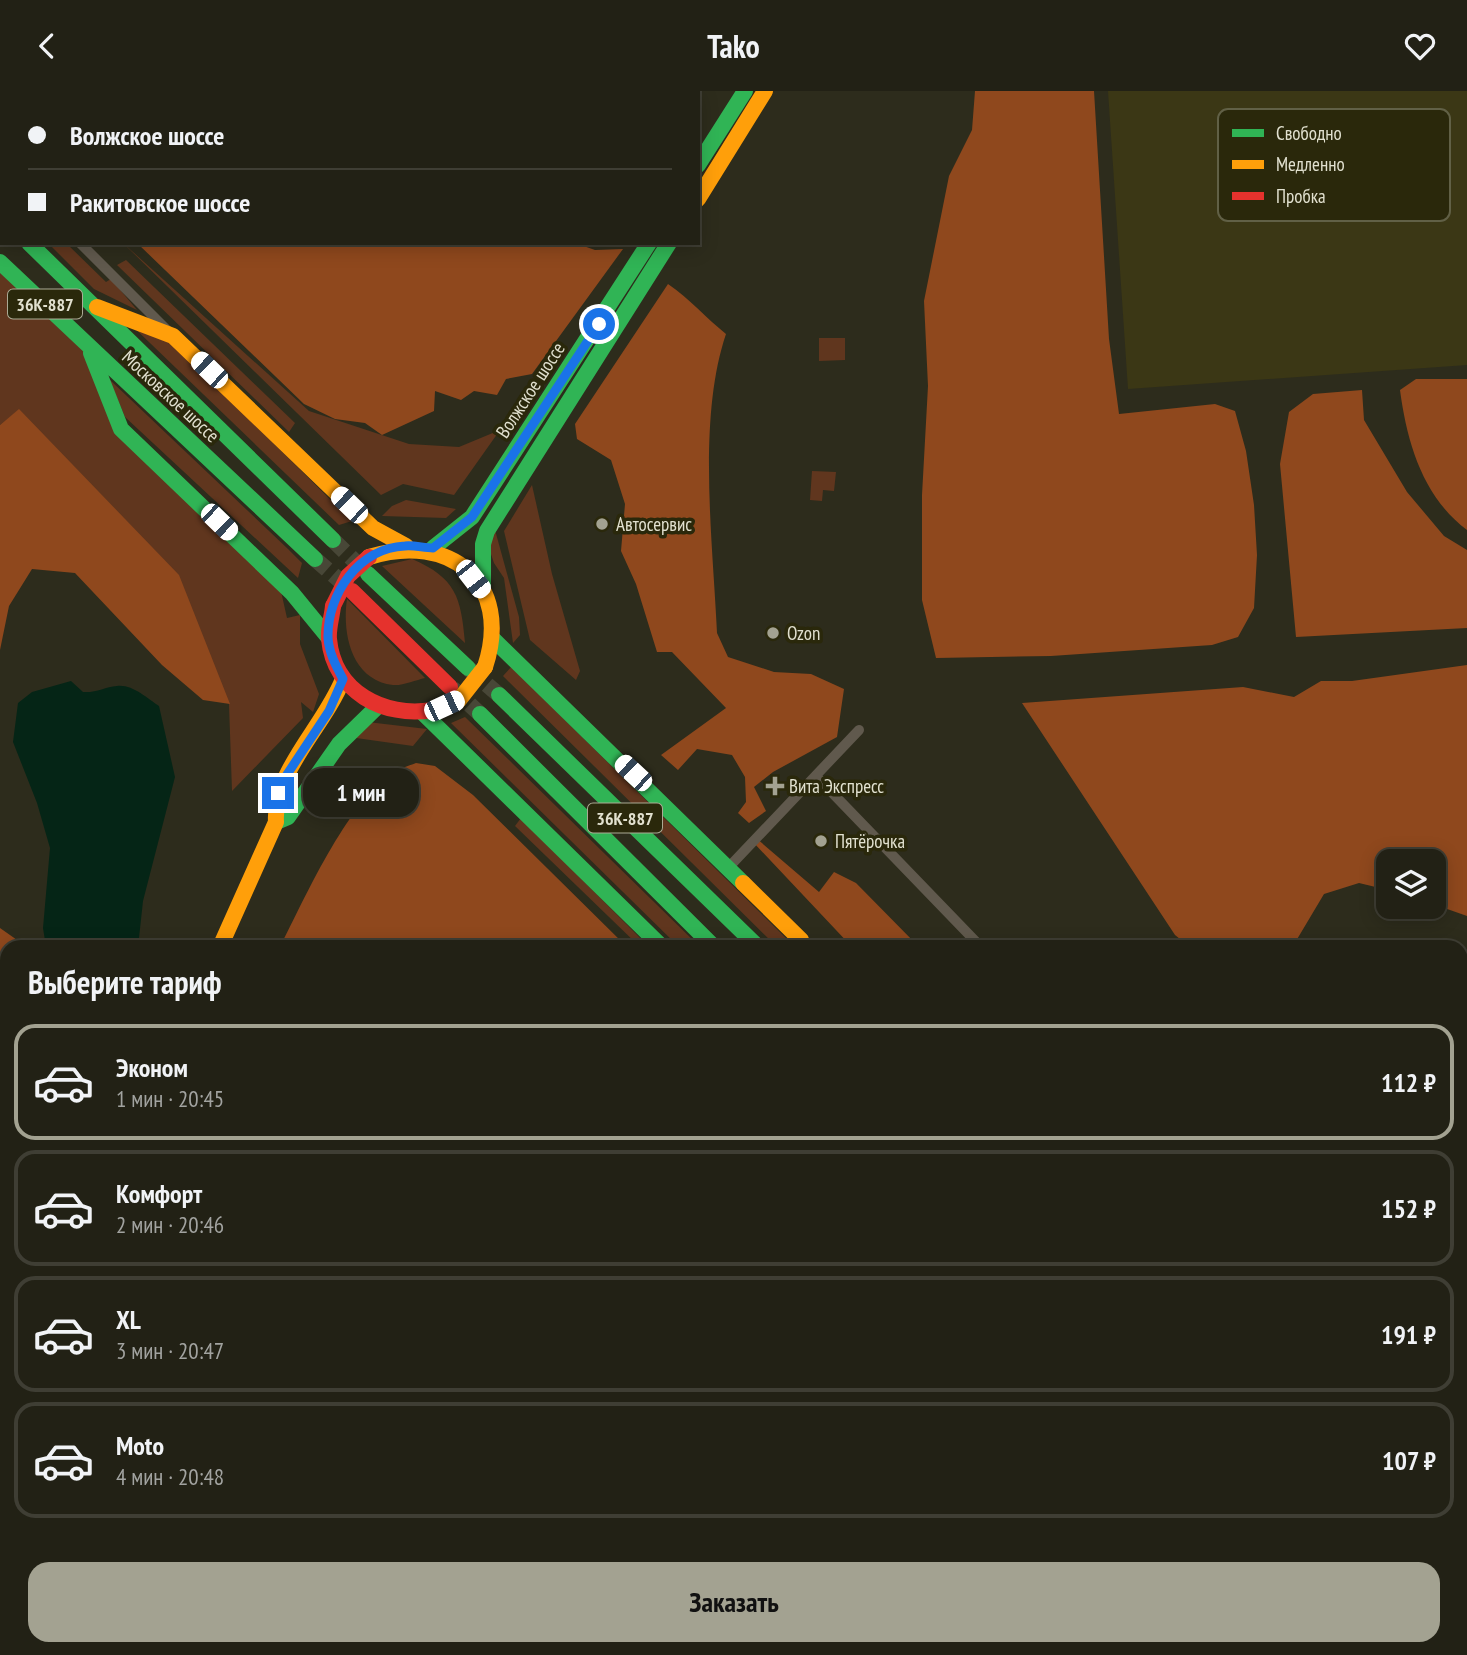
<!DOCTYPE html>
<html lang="ru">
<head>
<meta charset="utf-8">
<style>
	:root { --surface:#222115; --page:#2a291e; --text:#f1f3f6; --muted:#a2a3a0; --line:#3f3e34; --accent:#a3a291 }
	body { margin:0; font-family:"PT Sans Narrow",sans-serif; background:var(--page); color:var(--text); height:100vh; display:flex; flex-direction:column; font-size:26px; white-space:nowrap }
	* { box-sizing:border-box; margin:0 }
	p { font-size:23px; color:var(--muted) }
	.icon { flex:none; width:38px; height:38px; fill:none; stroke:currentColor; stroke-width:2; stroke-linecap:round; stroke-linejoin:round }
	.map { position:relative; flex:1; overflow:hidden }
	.drawer { position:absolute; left:0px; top:849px; width:1468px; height:716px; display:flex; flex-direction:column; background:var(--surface); border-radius:21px 21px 0 0; box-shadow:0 4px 18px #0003,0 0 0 2px var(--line) }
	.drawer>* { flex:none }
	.hud { position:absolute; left:0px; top:0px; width:700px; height:154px; box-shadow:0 4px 18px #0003,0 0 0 2px var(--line); display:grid; align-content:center; height:154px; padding:0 28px; background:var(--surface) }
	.buttons { position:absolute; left:1376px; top:758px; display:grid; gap:14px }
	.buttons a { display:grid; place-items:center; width:70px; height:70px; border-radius:14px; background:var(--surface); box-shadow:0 4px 18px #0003,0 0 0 2px var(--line); font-size:35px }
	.end { position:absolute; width:32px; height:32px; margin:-16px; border:9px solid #1a73e8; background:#fff; box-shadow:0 0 0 4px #fff }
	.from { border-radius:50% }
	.bubble { position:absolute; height:49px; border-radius:21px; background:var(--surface); box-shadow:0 4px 18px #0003,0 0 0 2px var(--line); font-size:23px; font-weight:700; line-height:49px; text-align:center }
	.car { position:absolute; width:21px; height:42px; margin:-21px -10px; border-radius:9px; box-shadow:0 0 5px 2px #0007; background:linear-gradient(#fff 24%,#345 0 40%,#fff 0 76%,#345 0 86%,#fff 0) }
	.hud b { display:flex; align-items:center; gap:24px; height:66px; font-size:26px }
	.hud b+b { border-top:2px solid var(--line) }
	.hud i { width:18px; height:18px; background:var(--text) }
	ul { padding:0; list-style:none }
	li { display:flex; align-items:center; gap:21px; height:116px; margin:0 14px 10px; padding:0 14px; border:4px solid var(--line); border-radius:21px }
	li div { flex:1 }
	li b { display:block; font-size:26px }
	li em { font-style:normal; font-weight:700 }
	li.current { border-color:var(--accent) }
	li>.icon { width:63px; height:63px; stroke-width:1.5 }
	h2 { padding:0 28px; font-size:32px; line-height:84px }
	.primary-button { display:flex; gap:14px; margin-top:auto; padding:14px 28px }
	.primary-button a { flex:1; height:80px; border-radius:21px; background:var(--accent); color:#111; font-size:28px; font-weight:700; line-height:80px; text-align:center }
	header { display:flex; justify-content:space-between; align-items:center; height:91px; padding:0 28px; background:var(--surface); font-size:32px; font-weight:700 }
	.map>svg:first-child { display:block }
	.built { fill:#3b3715 }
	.green { fill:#60361e }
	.forest { fill:#8f481d }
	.water { fill:#052516 }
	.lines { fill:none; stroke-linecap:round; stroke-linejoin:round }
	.primary-tunnel { stroke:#484737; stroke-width:16; stroke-dasharray:16 8; stroke-linecap:butt }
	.street { stroke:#60594d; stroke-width:10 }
	.fast { stroke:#30b455; stroke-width:16 }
	.slow { stroke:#ff9f0a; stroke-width:16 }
	.jam { stroke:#e5322d; stroke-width:16 }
	.slow-bridge { stroke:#ff9f0a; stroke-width:16 }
	.jam-bridge { stroke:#e5322d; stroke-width:16 }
	.route { stroke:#1a73e8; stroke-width:9 }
	.poi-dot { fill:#a3a291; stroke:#2a280b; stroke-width:2.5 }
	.labels { text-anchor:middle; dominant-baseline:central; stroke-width:7; stroke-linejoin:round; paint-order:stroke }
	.shield { fill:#2a280b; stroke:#abaa95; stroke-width:2 }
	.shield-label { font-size:18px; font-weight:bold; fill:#e2e1d0 }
	.street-label { font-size:19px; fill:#e2e1d0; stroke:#2a280b }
	.poi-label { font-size:19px; fill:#e2e1d0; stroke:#2a280b; text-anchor:start }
	.key { fill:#2a280b; stroke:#616046; stroke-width:2 }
	.key-label { font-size:19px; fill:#e2e1d0 }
</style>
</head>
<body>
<header><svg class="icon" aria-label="back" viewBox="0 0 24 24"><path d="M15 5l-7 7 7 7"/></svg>Tako<svg class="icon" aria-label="heart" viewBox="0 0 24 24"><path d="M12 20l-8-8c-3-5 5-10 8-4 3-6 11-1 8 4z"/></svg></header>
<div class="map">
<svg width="1467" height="1564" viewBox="0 0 1467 1564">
	<rect width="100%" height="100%" fill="#2d2c1c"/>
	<path class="built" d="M1108,0H1467V274L1128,298Z
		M7,1473V1558H1227L1231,1564H0V1488Z"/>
	<path class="green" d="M48,152H66L106,191L111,188L137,219L94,198Z
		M123,152L309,320L409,353L459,356L500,339L454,404L403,393L381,404Z
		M126,169L295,332L289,341L117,174Z
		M0,171L89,256L121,338L278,487L287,527L300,524V553L319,603L313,621L301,611L303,627L232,700L229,613L19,319L0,334Z
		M124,227L161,241L352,430L339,434Z
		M819,247H845V269L819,270Z
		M109,288L288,458L302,472L298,487L125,326Z
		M812,380L836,381L834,400L823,399L822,410L810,409Z
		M532,394L552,483L580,580L576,589L530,549L504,440Z
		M406,409L456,418L446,427L382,425L392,415Z
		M495,439L519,526L520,544L513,552L504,487L494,472L485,445Z
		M412,468C456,487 461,506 465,552L382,475Z
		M347,508L425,587C416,589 402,595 393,594C351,589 342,542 347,508Z
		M511,576L794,855V856H777L503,585Z
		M465,626L700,856H679L451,632Z
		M359,630L427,638L413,655L349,646Z
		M521,727L649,856H640L515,735Z
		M0,893L7,901V1047L0,1065Z
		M1461,1517L1467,1525V1564H1426L1421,1558H1461Z"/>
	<path class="forest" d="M975,0H1094L1109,248L1119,323L1215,313L1235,320L1246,360L1254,414L1257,464L1254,517L1238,546L1212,554L1051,565L936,567L922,509V404L928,295L924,210L949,85L972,39Z
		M137,152H575L595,159L623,158L532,283L506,288L497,304L474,300L461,309L435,300L434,320L382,344L365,332L335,328L304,313Z
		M668,193C690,208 705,226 726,243C697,329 713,451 717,542L728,566L774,581L811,583L844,598L837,646L773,681L754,696L766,720L749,732L738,722L746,711L745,686L732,664L697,658L678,679L661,664L726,617L672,561H657L636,493L621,460L625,413L611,369L577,348L575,333Z
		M1416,288H1467V439C1423,406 1407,352 1400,299Z
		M1362,299L1364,329L1407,401L1444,445L1467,459V537L1296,546L1280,373L1289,321L1313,303Z
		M19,318L179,484L230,613L203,609L162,574L75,482L32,478L9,515L0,559V334Z
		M1467,574V825L1433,813V770H1388V799L1359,792L1324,803L1296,850L1289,856H1190L1175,844L1022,612L1243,596L1294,606L1321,590H1352Z
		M416,672L435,675L473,704L627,856H280C306,805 345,716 391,683C398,678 408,675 416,672Z
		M756,747L819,801L834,781L856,792L919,856H852L753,751Z
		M0,837L27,856H7V901L0,893Z
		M7,1047V1163L0,1159V1065Z"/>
	<path class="water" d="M71,590L83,601C96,602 105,596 117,595C132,593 147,607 159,615L175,686L143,810L138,856H46L43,837L50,757L37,712L13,651L18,612L32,601Z"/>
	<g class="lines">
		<path class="primary-tunnel" d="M333,449L368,483
			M315,468L352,500
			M469,578L499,604
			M452,597L480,623"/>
		<path class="street" d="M327,0L348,2
			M173,2L192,0
			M637,2L640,0
			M0,74L2,76
			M80,152L168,240
			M816,685L981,856
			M728,777L859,639
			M0,920L7,927
			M1461,1245L1467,1251
			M1262,1558L1267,1564
			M1395,1558L1400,1564"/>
		<path class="fast" d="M698,74L745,0
			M29,152L333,449
			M0,171L315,468
			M91,262L121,338L292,502L328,546
			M433,457L472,426L649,152
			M368,483L468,577
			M483,500V453L487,440L669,152
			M493,548L743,792
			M499,604L758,856
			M423,622L662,856
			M480,623L714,856
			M276,731L288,726L339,653L377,616
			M0,1436L7,1419
			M1352,1558L1356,1564"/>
		<path class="slow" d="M698,108L765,0
			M0,124L2,126
			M97,216L173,245L373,437L406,455
			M369,466C450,441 513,491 485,576
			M743,792L801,849L803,856
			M220,856L276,731C273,680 324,636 343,588"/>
		<path class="jam" d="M352,500L450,596
			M333,515C332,526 328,537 329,548C334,601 384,627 432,619
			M1313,1558L1318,1564"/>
		<path class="slow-bridge" d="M444,616L459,609L485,576"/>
		<path class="jam-bridge" d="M333,515L348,485L369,466"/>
	</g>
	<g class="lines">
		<path class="route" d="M278,702L284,688L329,620L343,588C336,575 329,562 328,547C327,503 359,457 405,455C414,454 424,457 433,457L472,426L599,233"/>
	</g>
	<g class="poi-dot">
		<circle cx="602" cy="433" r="7"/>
		<circle cx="773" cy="542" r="7"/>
		<path d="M771.5 684.5h7v7h7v7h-7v7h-7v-7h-7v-7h7z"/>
		<circle cx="821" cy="750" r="7"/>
	</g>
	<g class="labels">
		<g class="shield">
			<rect x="8" y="198.5" width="74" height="29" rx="5"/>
			<rect x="588" y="712.5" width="74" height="29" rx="5"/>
		</g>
		<g class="shield-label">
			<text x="45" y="213">36К-887</text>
			<text x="625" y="727">36К-887</text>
		</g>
		<g class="street-label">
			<text transform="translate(530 299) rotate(-57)">Волжское шоссе</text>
			<text transform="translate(171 305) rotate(43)">Московское шоссе</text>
		</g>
		<g class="poi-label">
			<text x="616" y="433">Автосервис</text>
			<text x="787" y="542">Ozon</text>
			<text x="789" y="695">Вита Экспресс</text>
			<text x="835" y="750">Пятёрочка</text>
		</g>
	</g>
	<rect x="1218" y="18" width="232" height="112" rx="10" class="key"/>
	<rect x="1232" y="38" width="32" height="8" fill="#30b455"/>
	<rect x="1232" y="69" width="32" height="9" fill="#ff9f0a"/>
	<rect x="1232" y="101" width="32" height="8" fill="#e5322d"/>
	<g class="key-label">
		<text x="1276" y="49">Свободно</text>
		<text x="1276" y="80">Медленно</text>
		<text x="1276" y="112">Пробка</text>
	</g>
</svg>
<div class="buttons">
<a><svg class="icon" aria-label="layers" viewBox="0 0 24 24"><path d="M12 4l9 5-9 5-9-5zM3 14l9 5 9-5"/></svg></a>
</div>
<i class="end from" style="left:599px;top:233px"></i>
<i class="end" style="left:278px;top:702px"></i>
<div class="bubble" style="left:303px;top:677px;width:116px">1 мин</div>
<i class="car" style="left:209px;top:279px;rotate:314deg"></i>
<i class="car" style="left:349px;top:414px;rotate:314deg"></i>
<i class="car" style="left:219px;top:431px;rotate:134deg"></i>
<i class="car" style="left:473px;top:488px;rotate:142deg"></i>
<i class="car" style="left:444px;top:615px;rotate:65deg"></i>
<i class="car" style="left:633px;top:682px;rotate:313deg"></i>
<div class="hud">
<b><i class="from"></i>Волжское шоссе</b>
<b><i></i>Ракитовское шоссе</b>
</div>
<section class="drawer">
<h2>Выберите тариф</h2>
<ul>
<li class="current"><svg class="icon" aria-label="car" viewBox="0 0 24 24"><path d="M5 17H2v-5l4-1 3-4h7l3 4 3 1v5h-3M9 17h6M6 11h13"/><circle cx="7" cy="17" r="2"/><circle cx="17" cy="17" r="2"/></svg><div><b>Эконом</b><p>1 мин · 20:45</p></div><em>112 ₽</em></li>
<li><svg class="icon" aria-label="car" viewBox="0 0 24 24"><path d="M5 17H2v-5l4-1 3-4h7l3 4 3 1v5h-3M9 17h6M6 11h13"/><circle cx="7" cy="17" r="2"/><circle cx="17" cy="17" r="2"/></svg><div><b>Комфорт</b><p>2 мин · 20:46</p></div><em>152 ₽</em></li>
<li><svg class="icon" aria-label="car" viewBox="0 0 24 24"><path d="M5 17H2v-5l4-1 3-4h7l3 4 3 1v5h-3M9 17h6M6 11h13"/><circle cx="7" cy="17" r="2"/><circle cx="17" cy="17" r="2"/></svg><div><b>XL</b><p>3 мин · 20:47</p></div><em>191 ₽</em></li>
<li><svg class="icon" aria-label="car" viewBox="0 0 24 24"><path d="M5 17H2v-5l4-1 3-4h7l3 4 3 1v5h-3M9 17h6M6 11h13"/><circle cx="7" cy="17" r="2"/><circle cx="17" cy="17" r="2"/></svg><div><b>Moto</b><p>4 мин · 20:48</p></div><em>107 ₽</em></li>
</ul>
<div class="primary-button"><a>Заказать</a></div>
</section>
</div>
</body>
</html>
